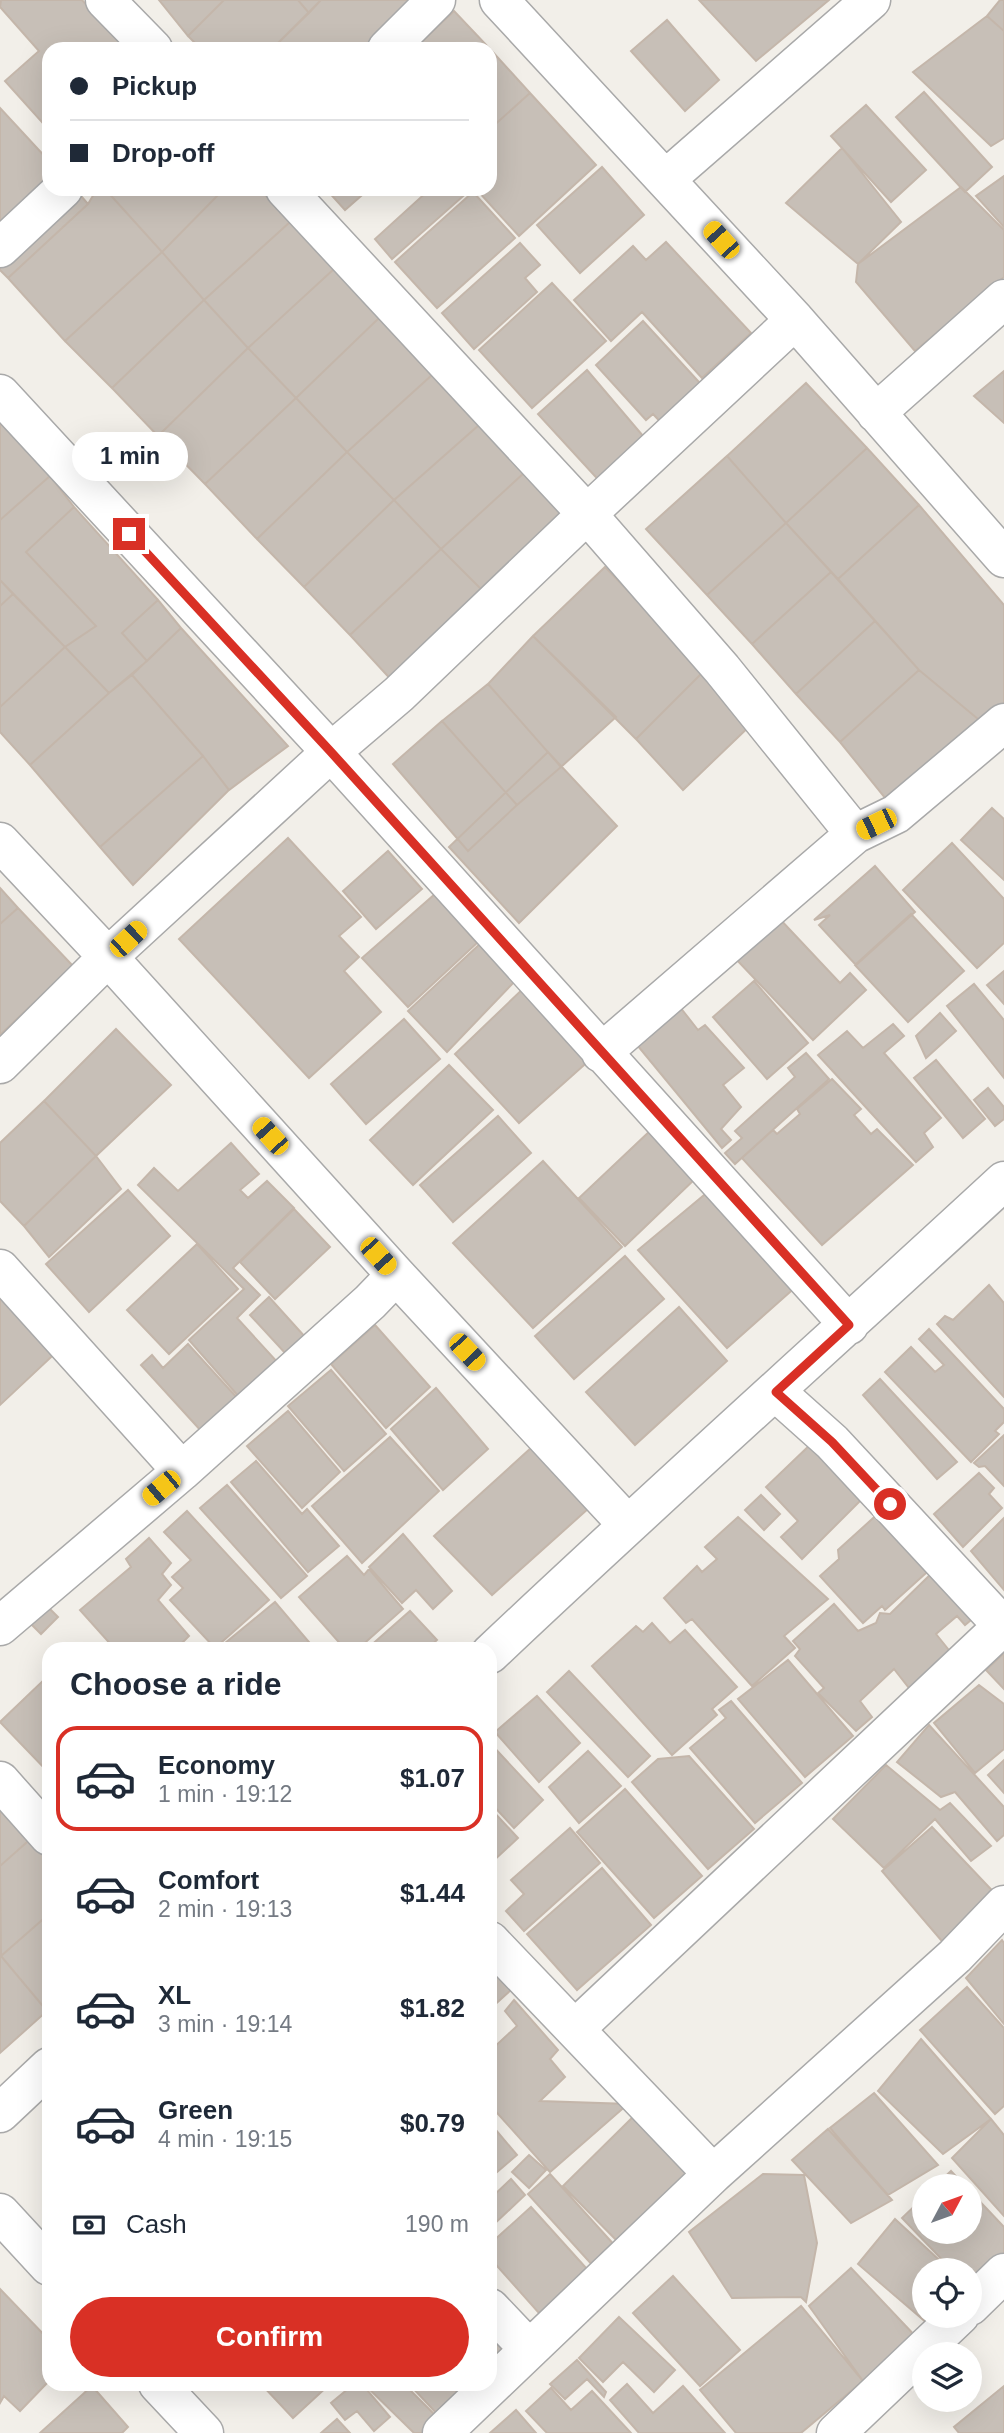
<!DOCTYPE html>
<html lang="en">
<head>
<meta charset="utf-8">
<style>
	:root { --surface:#fff; --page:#f6f6f7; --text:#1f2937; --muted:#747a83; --line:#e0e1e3; --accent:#d93025 }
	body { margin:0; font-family:Helvetica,sans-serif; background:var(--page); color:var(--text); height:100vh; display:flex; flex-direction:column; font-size:26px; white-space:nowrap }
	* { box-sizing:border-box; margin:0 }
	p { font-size:23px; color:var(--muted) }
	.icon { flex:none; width:38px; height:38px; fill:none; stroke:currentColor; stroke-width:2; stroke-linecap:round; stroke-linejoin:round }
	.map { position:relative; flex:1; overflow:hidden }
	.side { position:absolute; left:42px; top:1642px; width:455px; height:749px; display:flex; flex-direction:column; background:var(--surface); border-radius:21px; box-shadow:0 7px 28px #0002 }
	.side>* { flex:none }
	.banner { position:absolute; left:42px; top:42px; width:455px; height:154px; border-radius:21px; box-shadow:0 7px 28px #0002; display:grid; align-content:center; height:154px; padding:0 28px; background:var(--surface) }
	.needle { width:46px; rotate:49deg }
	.controls { position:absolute; left:912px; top:2174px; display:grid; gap:14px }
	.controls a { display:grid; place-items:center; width:70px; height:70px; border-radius:50%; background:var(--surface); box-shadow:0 7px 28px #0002; font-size:35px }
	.end { position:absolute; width:32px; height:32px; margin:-16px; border:9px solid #d93025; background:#fff; box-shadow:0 0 0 4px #fff }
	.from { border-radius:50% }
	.bubble { position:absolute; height:49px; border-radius:24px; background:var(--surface); box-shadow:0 7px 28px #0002; font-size:23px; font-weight:600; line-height:49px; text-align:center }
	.car { position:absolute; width:21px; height:42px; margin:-21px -10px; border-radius:9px; box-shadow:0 0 5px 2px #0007; background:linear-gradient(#f5c518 24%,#345 0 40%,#f5c518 0 76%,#345 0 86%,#f5c518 0) }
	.banner b { display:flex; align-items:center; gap:24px; height:66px; font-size:26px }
	.banner b+b { border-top:2px solid var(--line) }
	.banner i { width:18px; height:18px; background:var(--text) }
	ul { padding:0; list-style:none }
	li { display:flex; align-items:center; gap:21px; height:105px; margin:0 14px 10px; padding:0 14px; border:4px solid transparent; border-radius:21px }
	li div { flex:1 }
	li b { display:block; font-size:26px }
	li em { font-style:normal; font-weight:600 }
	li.selected { border-color:var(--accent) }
	li>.icon { width:63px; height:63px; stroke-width:1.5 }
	h2 { padding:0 28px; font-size:32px; line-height:84px }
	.pay { display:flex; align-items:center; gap:18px; height:77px; padding:0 28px; font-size:26px }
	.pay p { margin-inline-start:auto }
	.button { display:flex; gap:14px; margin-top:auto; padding:14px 28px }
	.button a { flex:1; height:80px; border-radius:42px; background:var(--accent); color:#fff; font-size:28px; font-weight:600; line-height:80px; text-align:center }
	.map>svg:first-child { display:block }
	.building { fill:#c7bfb7; stroke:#c4b6aa; stroke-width:2 }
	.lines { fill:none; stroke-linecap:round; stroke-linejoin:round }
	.minor-casing { stroke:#a9a9a9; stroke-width:41 }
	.minor { stroke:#fff; stroke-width:38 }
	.route { stroke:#d93025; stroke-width:9 }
</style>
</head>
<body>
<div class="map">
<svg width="1004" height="2433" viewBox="0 0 1004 2433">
	<rect width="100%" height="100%" fill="#f2efe9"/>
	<path class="building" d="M1,0H82L127,49H49V130L5,81L39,51L0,7Z
		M159,0H224L188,36Z
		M224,0H298L309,13L272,49H201L188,36Z
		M298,0H321L309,13Z
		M321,0H420L367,49H272Z
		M699,0H829L756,61Z
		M1000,0H1004V31L987,16Z
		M454,11L490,49H414Z
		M987,16L1004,31V138L991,146L913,72Z
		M667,20L719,80L685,111L631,51Z
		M490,49L530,93L490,129Z
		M924,92L992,167L965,192L896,117Z
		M530,93L596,165L519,236L476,189H490V129Z
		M866,105L926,170L891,202L831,136Z
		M0,108L49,161V189H75L88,204L8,278L0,270Z
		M842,148L901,222L858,264L786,203Z
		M602,167L644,215L580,273L537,225Z
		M1004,176V227L976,196Z
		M961,187L1004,230V277L915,351L856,282L858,264Z
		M97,189H105L162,252L65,341L8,278L88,204Z
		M105,189H224L162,252Z
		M224,189H260L290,222L204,300L162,252Z
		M326,189H369L345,210Z
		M430,189L470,190L392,259L375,239Z
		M473,192L515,238L437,308L395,262Z
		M290,222L334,269L248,348L204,300Z
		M666,242L751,333L702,378L642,312L611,341L574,300L633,246L646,260Z
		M520,243L540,265L525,278L537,292L474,349L442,313Z
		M162,252L204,300L112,388L65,341Z
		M334,269L379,318L296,398L248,348Z
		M552,283L606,341L532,408L479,350Z
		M204,300L248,348L158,436L112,388Z
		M379,318L432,375L347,452L296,398Z
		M643,321L709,393L668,430L653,414L646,420L596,365Z
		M248,348L296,398L205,484L158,436Z
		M587,370L649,443L605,487L538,414Z
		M1004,371V423L974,396Z
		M432,375L479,425L394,500L347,452Z
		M806,383L867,448L786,523L727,456Z
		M296,398L347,452L257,539L205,484Z
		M0,417L50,476L0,520Z
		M479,425L524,473L441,549L394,500Z
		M867,448L919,505L838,579L786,523Z
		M347,452L394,500L304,587L257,539Z
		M727,456L786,523L707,595L646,529Z
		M524,473L569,518L490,598L441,549Z
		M50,476L74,507L26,552L96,626L65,647L0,580V520Z
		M394,500L441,549L350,635L304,587Z
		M919,505L1004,605V707L984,724L919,670L838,579Z
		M74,507L158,600L122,633L147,661L109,693L65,647L96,626L26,552Z
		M786,523L831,572L752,644L707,595Z
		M441,549L490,598L396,685L350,635Z
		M605,567L705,670L636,739L533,636Z
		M831,572L875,621L796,694L752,644Z
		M0,580L13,594L0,606Z
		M13,594L65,647L0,707V606Z
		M158,600L181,628L147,661L122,633Z
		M875,621L919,670L840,742L796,694Z
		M181,628L288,746L229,790L203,756L132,675Z
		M533,636L616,717L561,767L488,684Z
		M65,647L109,693L30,765L0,732V707Z
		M705,670L756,720L683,790L636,739Z
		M919,670L984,724L890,804L840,742Z
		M132,675L203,756L100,847L30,765L109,693Z
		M488,684L561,767L517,805L442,721Z
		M442,721L517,805L468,851L393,764Z
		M548,752L617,826L519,923L449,847Z
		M203,756L229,790L133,885L100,847Z
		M992,808L1004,819V880L961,840Z
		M288,838L361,917L339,936L359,957L344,971L381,1012L309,1078L179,939Z
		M952,843L1004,899V943L977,968L903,890Z
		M388,851L422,889L376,929L343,891Z
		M875,866L915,912L856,965L819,925L830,915L814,920Z
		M0,888L18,908L0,924Z
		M435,894L477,943L408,1007L362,958Z
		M18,908L73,966L0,1035V924Z
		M911,914L964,971L908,1022L855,965Z
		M777,916L840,983L850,973L866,990L813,1040L734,957Z
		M482,942L516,980L447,1052L408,1011Z
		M1004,971V1004L987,985Z
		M754,981L808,1043L767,1079L713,1017Z
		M974,984L1004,1020V1078L947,1006Z
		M526,986L592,1058L519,1123L455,1054Z
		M676,1002L698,1030L705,1025L744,1068L723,1085L741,1107L721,1129L731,1140L722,1148L633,1040Z
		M940,1013L956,1031L926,1058L916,1036Z
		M404,1019L440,1059L366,1124L331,1084Z
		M893,1024L904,1036L884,1053L941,1118L924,1133L933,1147L916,1162L818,1055L847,1031L863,1048Z
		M116,1029L171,1085L96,1156L44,1101Z
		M806,1053L829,1079L735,1164L725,1153L742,1138L735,1131L795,1077L788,1068Z
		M936,1060L985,1119L963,1138L914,1078Z
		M449,1065L493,1110L413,1185L370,1140Z
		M832,1079L861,1109L854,1115L871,1134L877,1129L913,1165L822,1245L742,1158L773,1130L777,1134L800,1114L797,1109Z
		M988,1088L1004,1107V1119L995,1126L974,1100Z
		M44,1101L96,1156L24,1226L0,1201V1143Z
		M498,1116L531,1153L453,1222L420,1185Z
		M651,1130L696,1178L625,1246L579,1198Z
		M231,1143L259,1174L240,1190L248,1198L267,1181L294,1208L233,1268L260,1295L237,1318L279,1364L240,1398L189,1340L244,1289L138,1185L154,1168L178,1191Z
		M96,1156L121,1189L49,1257L24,1226Z
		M543,1161L622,1247L533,1328L453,1243Z
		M715,1186L798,1285L727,1348L638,1250Z
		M128,1190L170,1236L89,1312L46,1264Z
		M294,1209L330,1247L275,1299L240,1262Z
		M197,1244L238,1289L169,1354L127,1310Z
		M625,1256L664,1299L574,1379L535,1336Z
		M0,1282L65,1344L0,1405Z
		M989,1285L1004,1303V1397L937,1324L945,1316L953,1320Z
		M269,1297L306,1338L287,1355L250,1315Z
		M679,1307L727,1361L635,1445L586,1392Z
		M375,1325L430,1387L386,1428L331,1364Z
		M929,1329L1004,1409V1422L995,1431L999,1434L971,1462L885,1372L911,1347L935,1372L944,1365L919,1339Z
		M188,1344L239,1400L203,1433L141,1365L152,1355L163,1368Z
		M331,1370L386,1434L344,1471L288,1406Z
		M880,1379L957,1462L937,1479L863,1395Z
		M436,1388L488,1449L443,1490L391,1429Z
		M288,1411L340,1472L302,1508L247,1446Z
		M1004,1435V1486L985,1466L979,1467L974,1463Z
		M390,1437L439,1491L362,1563L312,1506Z
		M812,1443L865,1496L802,1559L781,1537L798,1521L766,1487Z
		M531,1448L589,1508L492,1595L434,1536Z
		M256,1461L302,1514L307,1509L339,1546L308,1572L231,1482Z
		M979,1473L994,1488L989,1494L1002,1508L963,1547L934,1514Z
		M227,1485L307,1576L281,1598L200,1508Z
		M761,1495L780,1514L764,1530L745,1510Z
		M893,1500L945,1556L885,1610L882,1606L863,1623L820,1576L839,1559L838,1550Z
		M187,1511L269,1600L215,1648L170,1600L183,1588L172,1577L191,1560L164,1532Z
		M738,1517L828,1599L784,1636L795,1648L752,1686L692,1619L686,1623L664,1598L697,1566L702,1572L717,1559L705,1547Z
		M1004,1518V1590L971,1551Z
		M403,1534L452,1591L433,1609L416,1590L402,1603L369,1567Z
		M149,1538L171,1563L162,1574L171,1585L158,1600L189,1636L183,1642L189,1648H114L80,1610L131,1567L126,1559Z
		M347,1556L364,1575L369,1569L403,1609L359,1648H344L299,1597Z
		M935,1570L977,1615L965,1625L957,1616L936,1634L956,1659L916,1697L894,1669L860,1701L872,1717L856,1731L818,1693L824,1688L795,1656L800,1649L793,1641L834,1604L858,1631L876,1623L880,1613L890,1614Z
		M29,1588L58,1617L41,1634L12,1605Z
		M275,1602L314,1648H219Z
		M410,1611L437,1640L428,1648H368Z
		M652,1623L670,1643L685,1630L737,1687L712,1709L717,1715L672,1755L592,1666L636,1626L643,1632Z
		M1004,1653V1689L986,1670Z
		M788,1660L853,1736L805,1777L738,1699Z
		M569,1671L650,1756L628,1777L547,1692Z
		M49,1675V1773L0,1722Z
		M979,1685L1004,1704V1749L975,1773L934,1723Z
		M537,1696L580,1743L539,1782L495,1732Z
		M731,1701L802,1783L755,1823L690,1748L726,1718L719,1710Z
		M929,1725L1004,1807V1835L997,1841L955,1792L941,1797L897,1762Z
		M490,1743L543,1800L514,1828L490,1802Z
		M588,1751L621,1786L579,1823L549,1787Z
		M689,1756L754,1829L708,1869L632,1782L658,1759Z
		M1004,1760V1793L988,1775Z
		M886,1765L940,1810L950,1803L991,1846L971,1861L935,1819L884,1868L833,1819Z
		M625,1789L702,1876L654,1918L577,1832Z
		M0,1796L35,1835L0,1866Z
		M490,1808L518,1838L490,1864Z
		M932,1827L1003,1902L947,1947L882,1871Z
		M570,1828L600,1863L524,1931L506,1911L524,1894L511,1880Z
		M35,1835L49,1851V1914L1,1956L0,1866Z
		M602,1868L651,1925L577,1990L527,1934Z
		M49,1914V2009L47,2011L1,1956Z
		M1002,1940L1004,1943V2024L966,1978Z
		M1,1956L47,2011L0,2053V1958Z
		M490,1964L512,1989L490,2009Z
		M967,1987L1004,2028V2106L995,2114L920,2030Z
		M514,2000L558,2050L550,2059L565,2077L540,2101L628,2104L550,2172L490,2105V2051L517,2026L505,2011Z
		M921,2039L991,2119L943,2154L878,2091Z
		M874,2093L938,2165L888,2195L830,2128Z
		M639,2111L700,2173L624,2248L563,2186Z
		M991,2119L1004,2135V2216L952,2158Z
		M490,2123L517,2155L490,2178Z
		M828,2129L892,2200L851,2223L792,2160Z
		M529,2155L546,2170L529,2188L512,2172Z
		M951,2171L965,2186H935Z
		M550,2174L617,2248L595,2268L528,2194Z
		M763,2174L804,2175L817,2243L806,2302L801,2297L732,2298L689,2232Z
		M511,2179L525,2195L490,2228V2199Z
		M970,2191L1004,2227V2255L970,2288V2270H952L902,2218L924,2197V2231H970Z
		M531,2207L596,2279L547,2322L490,2258V2244Z
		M895,2219L950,2270H924V2315H934L927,2323L858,2264Z
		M851,2268L918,2339L863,2381L809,2306Z
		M673,2276L740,2350L700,2386L633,2313Z
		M0,2289L49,2340V2381L20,2411L4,2396L0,2403Z
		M801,2306L863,2381L801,2433H736L700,2390Z
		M619,2317L675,2370L654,2392L623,2362L603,2382L579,2358Z
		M490,2326L518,2356L490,2382Z
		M577,2360L606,2392L604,2397L587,2379L565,2399L550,2384Z
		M261,2384H330L293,2418Z
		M354,2384H362L390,2417L374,2431L357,2411L345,2420L331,2403Z
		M364,2384H404L437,2417L429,2433H414Z
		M409,2384H450L463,2399L441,2418Z
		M627,2384L653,2413L683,2386L725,2433H639L610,2400Z
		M92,2386L128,2427L122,2433H40Z
		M1004,2386V2433H959L954,2427Z
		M551,2388L571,2410L592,2391L631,2433H547L526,2411Z
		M516,2410L536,2433H490Z
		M337,2419L350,2433H321Z"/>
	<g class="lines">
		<defs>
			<path id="minor" d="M105,0L153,49
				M499,0L795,320L1004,558
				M387,49L436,0
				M666,179L871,0
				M285,189L587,514L722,669L855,834
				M0,248L63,189
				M795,320L587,514L399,694L331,752L849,1325
				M0,394L331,752L108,957L0,1064
				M876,413L1004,299
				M0,842L108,957L396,1275L627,1524
				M601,1053L855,834L896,814L1004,723
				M0,1269L182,1471
				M776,1392L832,1442L1003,1626
				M0,1626L182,1471L370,1302L396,1275
				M490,1654C659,1494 833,1339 1004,1181
				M0,1781L49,1836
				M490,1941L713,2174
				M575,2029L1004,1625
				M0,2113L49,2067
				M0,2213L49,2266
				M970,2306L1004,2273
				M490,2308L529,2349
				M158,2384L204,2433
				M442,2433L713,2174L955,1956L1004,1905
				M836,2433L960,2315"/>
		</defs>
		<use href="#minor" class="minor-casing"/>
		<use href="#minor" class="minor"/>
	</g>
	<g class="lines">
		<path class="route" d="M129,534L331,752L849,1325L776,1392L832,1442L890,1504"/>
	</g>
</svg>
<div class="controls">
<a><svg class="needle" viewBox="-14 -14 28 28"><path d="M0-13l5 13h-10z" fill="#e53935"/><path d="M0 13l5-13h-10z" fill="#747a83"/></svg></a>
<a><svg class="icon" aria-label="locate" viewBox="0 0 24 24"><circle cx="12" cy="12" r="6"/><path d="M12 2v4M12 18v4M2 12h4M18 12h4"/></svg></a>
<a><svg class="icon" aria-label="layers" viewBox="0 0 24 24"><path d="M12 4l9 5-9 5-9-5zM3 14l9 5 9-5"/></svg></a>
</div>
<i class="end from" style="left:890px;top:1504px"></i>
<i class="end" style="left:129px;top:534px"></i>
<div class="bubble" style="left:72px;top:432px;width:116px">1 min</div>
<i class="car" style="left:721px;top:240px;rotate:318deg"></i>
<i class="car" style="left:876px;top:824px;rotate:244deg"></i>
<i class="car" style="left:128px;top:939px;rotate:47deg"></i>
<i class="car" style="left:270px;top:1136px;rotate:318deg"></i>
<i class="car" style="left:378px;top:1256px;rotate:138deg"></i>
<i class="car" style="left:467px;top:1352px;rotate:137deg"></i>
<i class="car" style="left:161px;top:1488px;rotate:230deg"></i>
<div class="banner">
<b><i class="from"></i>Pickup</b>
<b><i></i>Drop-off</b>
</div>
<section class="side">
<h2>Choose a ride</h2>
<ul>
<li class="selected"><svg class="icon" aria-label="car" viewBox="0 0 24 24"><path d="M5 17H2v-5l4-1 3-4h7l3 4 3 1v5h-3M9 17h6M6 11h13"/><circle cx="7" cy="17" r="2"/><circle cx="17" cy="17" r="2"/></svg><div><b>Economy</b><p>1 min · 19:12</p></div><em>$1.07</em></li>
<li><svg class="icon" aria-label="car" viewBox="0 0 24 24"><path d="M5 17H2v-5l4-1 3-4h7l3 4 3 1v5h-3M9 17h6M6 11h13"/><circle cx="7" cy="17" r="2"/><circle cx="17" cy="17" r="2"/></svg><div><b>Comfort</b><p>2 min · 19:13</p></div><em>$1.44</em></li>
<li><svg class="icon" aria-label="car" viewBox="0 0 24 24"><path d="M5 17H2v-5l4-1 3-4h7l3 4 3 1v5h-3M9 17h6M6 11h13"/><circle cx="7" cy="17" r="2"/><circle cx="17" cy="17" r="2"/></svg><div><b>XL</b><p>3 min · 19:14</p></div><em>$1.82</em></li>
<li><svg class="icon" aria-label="car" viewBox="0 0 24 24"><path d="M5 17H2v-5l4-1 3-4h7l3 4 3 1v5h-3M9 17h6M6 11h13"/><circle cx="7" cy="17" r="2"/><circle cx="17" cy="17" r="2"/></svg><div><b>Green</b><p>4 min · 19:15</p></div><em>$0.79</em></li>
</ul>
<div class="pay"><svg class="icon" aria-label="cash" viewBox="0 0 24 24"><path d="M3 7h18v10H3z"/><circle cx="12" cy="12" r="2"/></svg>Cash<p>190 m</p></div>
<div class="button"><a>Confirm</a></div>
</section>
</div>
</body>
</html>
